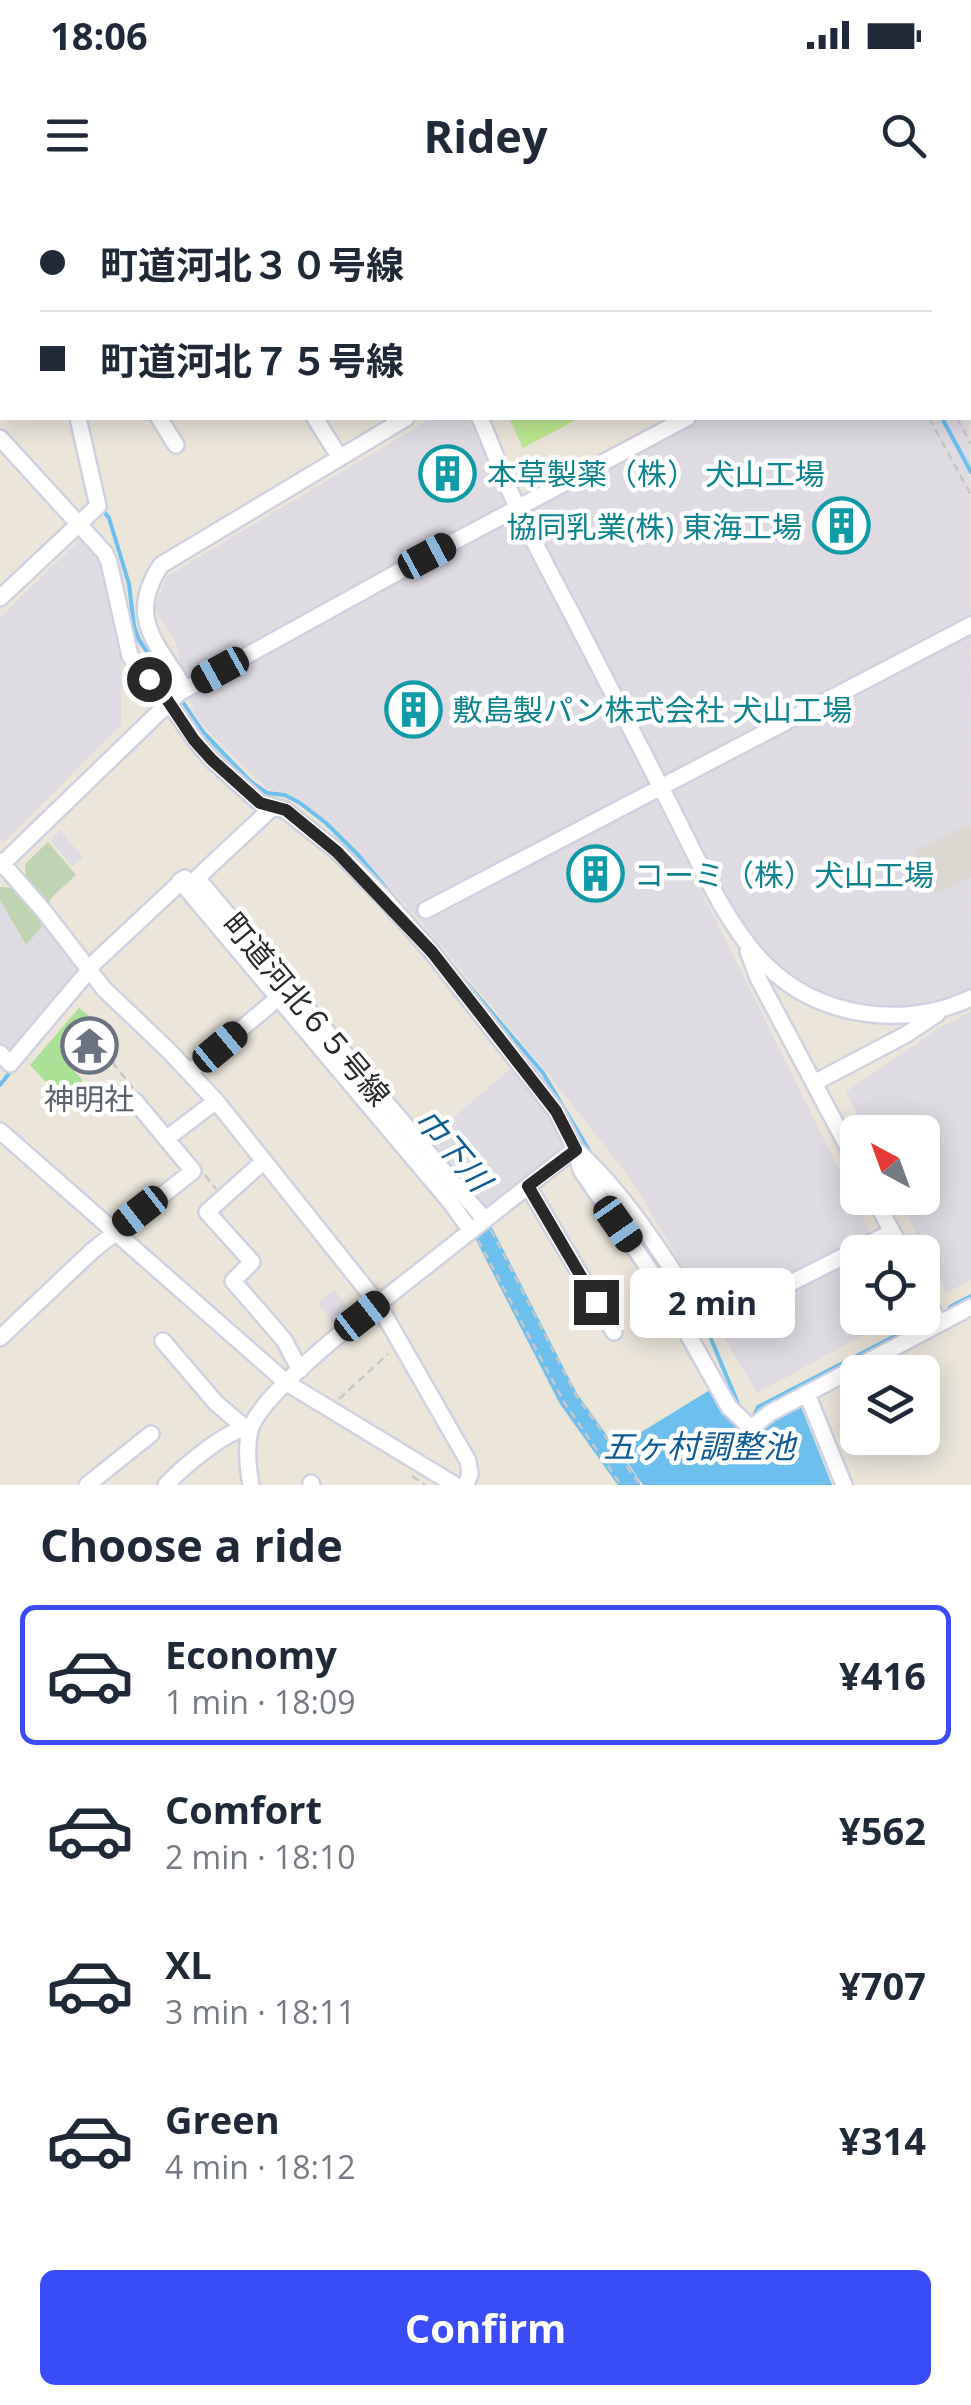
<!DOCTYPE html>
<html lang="en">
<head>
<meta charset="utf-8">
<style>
	:root { --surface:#fff; --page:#f2f2f3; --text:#1f2937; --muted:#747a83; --line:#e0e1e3; --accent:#3a4cf8 }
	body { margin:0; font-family:"Open Sans","Noto Sans JP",sans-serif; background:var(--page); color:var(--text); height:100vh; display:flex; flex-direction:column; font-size:38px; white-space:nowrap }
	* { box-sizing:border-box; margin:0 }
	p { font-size:32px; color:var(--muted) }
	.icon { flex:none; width:55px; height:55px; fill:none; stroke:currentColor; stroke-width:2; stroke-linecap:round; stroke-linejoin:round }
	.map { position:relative; height:1285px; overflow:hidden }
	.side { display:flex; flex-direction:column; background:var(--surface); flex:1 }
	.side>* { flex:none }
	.guide { position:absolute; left:0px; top:0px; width:972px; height:220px; box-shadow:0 5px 25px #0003; display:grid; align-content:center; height:220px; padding:0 40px; background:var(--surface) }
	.needle { width:65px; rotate:319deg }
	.tools { position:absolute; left:840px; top:915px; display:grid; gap:20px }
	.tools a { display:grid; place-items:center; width:100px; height:100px; border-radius:15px; background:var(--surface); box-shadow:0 5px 25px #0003; font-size:50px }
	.end { position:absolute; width:45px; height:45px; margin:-22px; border:12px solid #282828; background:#fff; box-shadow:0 0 0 5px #fff }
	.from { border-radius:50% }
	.bubble { position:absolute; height:70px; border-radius:15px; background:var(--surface); box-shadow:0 5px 25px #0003; font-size:32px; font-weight:700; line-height:70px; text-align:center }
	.car { position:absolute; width:30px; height:60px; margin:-30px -15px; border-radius:12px; box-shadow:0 0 8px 2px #0007; background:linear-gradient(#222 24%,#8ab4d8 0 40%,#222 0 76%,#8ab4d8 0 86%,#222 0) }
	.guide b { display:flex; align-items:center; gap:35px; height:95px; font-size:38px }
	.guide b+b { border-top:2px solid var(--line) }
	.guide i { width:25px; height:25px; background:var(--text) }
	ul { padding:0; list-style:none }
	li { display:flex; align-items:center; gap:30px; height:140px; margin:0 20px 15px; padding:0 20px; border:5px solid transparent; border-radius:15px }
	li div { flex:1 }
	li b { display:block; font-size:38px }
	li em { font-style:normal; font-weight:700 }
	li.active { border-color:var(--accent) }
	li>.icon { width:90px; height:90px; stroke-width:1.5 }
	h2 { padding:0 40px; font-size:45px; line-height:120px }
	.button { display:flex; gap:20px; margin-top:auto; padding:20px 40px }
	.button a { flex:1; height:115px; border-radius:15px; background:var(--accent); color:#fff; font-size:40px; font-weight:700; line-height:115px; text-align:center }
	.status { display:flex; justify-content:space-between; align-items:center; height:70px; padding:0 50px; background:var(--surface); direction:ltr }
	.status svg { height:28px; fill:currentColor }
	header { display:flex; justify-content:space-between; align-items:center; height:130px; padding:0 40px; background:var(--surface); font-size:45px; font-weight:700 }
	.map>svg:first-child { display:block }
	.industrial { fill:#dedbe3 }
	.green { fill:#a9e196 }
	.cemetery { fill:#bfd5b1 }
	.pitch { fill:#bce992 }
	.plaza { fill:#dbd8d1 }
	.water { fill:#6dbfed }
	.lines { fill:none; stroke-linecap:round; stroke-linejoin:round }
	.stream { stroke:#6dbfed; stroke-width:4 }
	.river { stroke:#6dbfed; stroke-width:20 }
	.minor-casing { stroke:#cfd1e1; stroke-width:20 }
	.path { stroke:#c7c7c7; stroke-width:2.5; stroke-dasharray:8 5; stroke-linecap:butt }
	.minor { stroke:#fff; stroke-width:15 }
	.route { stroke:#282828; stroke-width:12 }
	.labels { text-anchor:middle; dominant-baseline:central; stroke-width:9; stroke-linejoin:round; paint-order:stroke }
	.culture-label { font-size:30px; fill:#0d838f; stroke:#fff; text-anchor:start }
	.street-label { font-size:30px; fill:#282828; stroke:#fff }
	.worship-label { font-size:30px; fill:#5b616d; stroke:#fff }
	.water-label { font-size:32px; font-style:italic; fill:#0e5b96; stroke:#fff }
</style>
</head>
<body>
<div class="status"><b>18:06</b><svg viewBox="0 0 49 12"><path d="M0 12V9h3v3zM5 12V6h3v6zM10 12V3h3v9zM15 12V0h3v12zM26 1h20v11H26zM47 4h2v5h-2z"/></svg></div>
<header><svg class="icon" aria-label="menu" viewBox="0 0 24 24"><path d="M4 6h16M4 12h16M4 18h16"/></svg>Ridey<svg class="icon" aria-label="search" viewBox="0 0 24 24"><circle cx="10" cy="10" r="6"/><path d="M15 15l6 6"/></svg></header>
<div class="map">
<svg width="971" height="1285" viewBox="0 0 971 1285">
	<rect width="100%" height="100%" fill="#ebe5da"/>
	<path class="industrial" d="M453,0H706L701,2H452Z
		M970,63L971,798L900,815L813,797L745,742L517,308L687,218H970Z
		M432,218H467L880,1052H858V1118H895L757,1193L633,982L545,870L423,724L356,650L326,620L288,593L270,591L212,535L194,513L175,441L154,409L167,376Z
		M83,337L102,358L122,453L121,525L4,642L0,640V417Z
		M60,630L83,658L72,666L50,640Z
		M0,700L25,744L46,722L86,774L12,859L0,847Z
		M971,812V1080L946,1093L899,998H922V932H866L846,892L942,826Z
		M513,867L552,913L571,949L487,1014L424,942Z
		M334,1090L354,1116L338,1129L318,1103Z"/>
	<path class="green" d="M79,808L91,817L63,849L64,861L83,880L67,899L47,883L30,865Z"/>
	<path class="cemetery" d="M48,642L76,675L51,698L48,706L26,677L25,664Z
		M0,687L17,688L46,722L26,745L0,700Z"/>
	<path class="pitch" d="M509,218H572L574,221L523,248Z"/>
	<path class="plaza" d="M969,624L971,628V677L936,695L913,651Z"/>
	<path class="water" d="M713,1188L740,1235L801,1207L832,1285H643L617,1247Z"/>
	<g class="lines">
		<path class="stream" d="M942,218L971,272
			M102,309L109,318L129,384L134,426L139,440L175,492
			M181,500L203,532L250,581L267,593L285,595L300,603L326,623L359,656L543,873L593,957
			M0,885L11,871L10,870
			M950,1107L971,1096
			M698,1115L709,1134L741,1211
			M752,1220L758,1207L922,1122"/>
		<path class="river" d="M442,981L481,1028L568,1198L630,1285"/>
		<defs>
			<path id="minor" d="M26,0V2
				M219,0L221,2
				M383,0L384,2
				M88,2L94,0
				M438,2L439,0
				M970,63H971
				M0,154L2,151
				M159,218L176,245
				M315,218L340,258
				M480,218C493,248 504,279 518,309C535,345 554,380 573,416C605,479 637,542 670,605C696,655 726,727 767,766C820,818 904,829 971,798
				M0,238L105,353L109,362L130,456L168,501L195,540L212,560L260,603L285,610L337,651L384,698L432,752L556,911L575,949L581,970L660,1085L729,1207L751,1228L770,1213L971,1107
				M0,398L98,306L78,218
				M185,489C157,443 126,418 161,365L406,218
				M273,607L197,678L485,1020
				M0,661L43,710L104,789L168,850L216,901L378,1104C349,1126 259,1197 250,1230C246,1246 248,1269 251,1285
				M0,666L179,493L427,356L687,218
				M180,681L451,1003L471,1031
				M426,710L971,425
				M748,751L758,778L858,966
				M0,853L10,864L85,775L93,764L185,678
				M190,872L278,798
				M814,883L905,835L937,814
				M0,931L287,1183L455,1285
				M166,939L216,901
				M264,961L207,1012L252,1062L233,1081L284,1140L300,1170
				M528,986L614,1132
				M874,998L903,1052
				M922,1091L939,1123
				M0,1138L92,1051L193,971L135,901
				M163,1141L216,1203L244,1227
				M807,1194L844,1285
				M311,1283L312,1285
				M87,1285L151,1234
				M166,1285C182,1268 228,1228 251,1227
				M466,1285L470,1274L468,1261L378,1104L575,949C625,993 662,1055 699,1110L711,1115L731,1113L892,1032"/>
		</defs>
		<use href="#minor" class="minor-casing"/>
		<path class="path" d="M929,218L971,295
			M957,218L971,244
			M104,852L133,888
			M205,975L216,989
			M491,1030L576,1195L640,1285
			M478,1040L564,1202L621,1285
			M339,1199L388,1154
			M412,1276L425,1285"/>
		<use href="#minor" class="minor"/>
	</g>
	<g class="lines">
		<path class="route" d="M149,479L168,501L194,540L212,560L260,603L286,610L337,652L432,752L556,911L576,950L528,986L596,1102"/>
	</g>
	<defs>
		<symbol id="building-ring" viewBox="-11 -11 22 22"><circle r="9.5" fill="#fff" stroke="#0f9aa8" stroke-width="1.5"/><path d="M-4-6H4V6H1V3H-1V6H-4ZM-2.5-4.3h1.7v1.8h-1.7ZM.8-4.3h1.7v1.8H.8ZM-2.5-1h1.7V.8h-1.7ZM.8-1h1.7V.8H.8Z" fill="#0f9aa8"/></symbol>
		<symbol id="temple-ring" viewBox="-11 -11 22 22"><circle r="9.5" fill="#fff" stroke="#6b7280" stroke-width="1.5"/><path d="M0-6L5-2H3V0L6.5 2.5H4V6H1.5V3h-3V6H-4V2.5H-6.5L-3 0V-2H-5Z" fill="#6b7280"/></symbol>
	</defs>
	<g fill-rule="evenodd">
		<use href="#building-ring" x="416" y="242" width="63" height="63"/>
		<use href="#building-ring" x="810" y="294" width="63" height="63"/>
		<use href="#building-ring" x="382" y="478" width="63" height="63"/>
		<use href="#building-ring" x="564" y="642" width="63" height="63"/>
		<use href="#temple-ring" x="58" y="814" width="63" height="63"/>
	</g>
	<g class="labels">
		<g class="culture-label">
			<text x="487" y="273">本草製薬（株） 犬山工場</text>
			<text x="802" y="326" text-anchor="end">協同乳業(株) 東海工場</text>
			<text x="453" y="509">敷島製パン株式会社 犬山工場</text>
			<text x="634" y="674">コーミ（株）犬山工場</text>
		</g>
		<g class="street-label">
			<text transform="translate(307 809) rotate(50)">町道河北６５号線</text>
		</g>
		<g class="worship-label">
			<text x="89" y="898">神明社</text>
		</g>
		<g class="water-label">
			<text transform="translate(454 949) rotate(50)">巾下川</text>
			<text x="699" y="1245">五ヶ村調整池</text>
		</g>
	</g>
</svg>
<div class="tools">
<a><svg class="needle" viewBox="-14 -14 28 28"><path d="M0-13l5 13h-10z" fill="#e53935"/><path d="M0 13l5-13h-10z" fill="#747a83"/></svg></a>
<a><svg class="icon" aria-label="locate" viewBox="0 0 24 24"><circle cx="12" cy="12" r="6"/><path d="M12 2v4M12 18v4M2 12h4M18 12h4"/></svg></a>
<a><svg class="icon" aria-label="layers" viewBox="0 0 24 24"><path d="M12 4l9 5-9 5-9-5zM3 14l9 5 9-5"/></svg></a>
</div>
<i class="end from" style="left:149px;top:479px"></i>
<i class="end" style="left:596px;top:1102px"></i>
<div class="bubble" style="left:630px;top:1068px;width:165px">2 min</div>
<i class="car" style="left:427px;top:356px;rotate:62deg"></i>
<i class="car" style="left:220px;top:470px;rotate:241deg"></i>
<i class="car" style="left:220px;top:847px;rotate:50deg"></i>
<i class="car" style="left:140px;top:1011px;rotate:232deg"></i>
<i class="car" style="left:618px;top:1024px;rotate:145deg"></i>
<i class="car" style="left:362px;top:1116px;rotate:52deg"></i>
<div class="guide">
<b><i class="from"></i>町道河北３０号線</b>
<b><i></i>町道河北７５号線</b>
</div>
</div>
<section class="side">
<h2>Choose a ride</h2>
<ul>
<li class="active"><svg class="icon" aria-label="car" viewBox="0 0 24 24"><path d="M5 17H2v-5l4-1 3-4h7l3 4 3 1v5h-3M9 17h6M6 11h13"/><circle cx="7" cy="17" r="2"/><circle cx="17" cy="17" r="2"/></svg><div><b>Economy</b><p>1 min · 18:09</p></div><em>¥416</em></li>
<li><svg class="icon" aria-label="car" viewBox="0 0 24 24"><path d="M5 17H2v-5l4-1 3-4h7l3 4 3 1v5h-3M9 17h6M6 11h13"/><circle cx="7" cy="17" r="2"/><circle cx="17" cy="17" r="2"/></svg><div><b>Comfort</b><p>2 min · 18:10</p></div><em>¥562</em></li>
<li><svg class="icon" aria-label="car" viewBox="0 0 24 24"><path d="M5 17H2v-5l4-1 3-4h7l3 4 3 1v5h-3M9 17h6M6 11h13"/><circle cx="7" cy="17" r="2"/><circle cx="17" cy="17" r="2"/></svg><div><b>XL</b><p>3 min · 18:11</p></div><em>¥707</em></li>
<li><svg class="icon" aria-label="car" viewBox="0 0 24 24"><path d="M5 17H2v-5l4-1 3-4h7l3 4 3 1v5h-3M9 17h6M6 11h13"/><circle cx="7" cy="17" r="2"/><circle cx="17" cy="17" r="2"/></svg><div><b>Green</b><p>4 min · 18:12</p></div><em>¥314</em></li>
</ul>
<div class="button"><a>Confirm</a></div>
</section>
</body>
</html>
